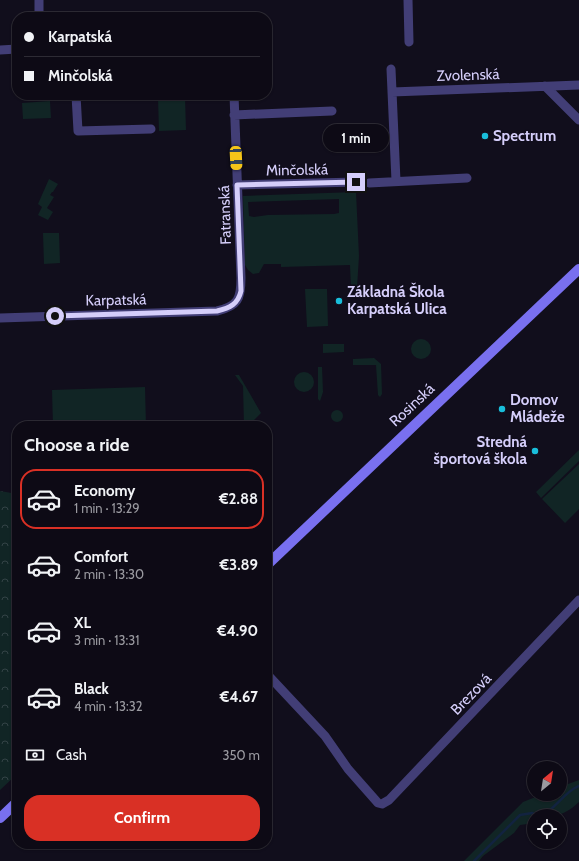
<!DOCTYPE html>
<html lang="en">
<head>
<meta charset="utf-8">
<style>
	:root { --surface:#0d0a15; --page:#1b1822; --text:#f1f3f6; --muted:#9a9aa0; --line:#2d2b34; --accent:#d93025 }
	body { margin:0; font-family:Cabin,sans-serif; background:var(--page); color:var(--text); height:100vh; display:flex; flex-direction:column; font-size:15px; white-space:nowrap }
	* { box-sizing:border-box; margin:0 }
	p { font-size:13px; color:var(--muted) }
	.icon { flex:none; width:22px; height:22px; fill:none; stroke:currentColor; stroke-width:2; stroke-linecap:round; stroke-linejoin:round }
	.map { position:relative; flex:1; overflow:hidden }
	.panel { position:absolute; left:12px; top:421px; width:260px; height:428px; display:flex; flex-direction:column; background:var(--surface); border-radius:16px; box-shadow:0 1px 3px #0004,0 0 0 1px var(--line) }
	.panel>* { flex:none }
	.top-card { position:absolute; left:12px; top:12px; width:260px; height:88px; border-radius:16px; box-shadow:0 1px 3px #0004,0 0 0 1px var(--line); display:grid; align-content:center; height:88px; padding:0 12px; background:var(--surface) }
	.needle { width:26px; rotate:30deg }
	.fabs { position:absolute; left:527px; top:761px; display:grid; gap:8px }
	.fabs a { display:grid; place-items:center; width:40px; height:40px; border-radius:50%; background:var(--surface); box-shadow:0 1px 3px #0004,0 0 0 1px var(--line); font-size:20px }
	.end { position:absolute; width:18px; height:18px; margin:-9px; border:5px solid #d5cefa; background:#111; box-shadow:0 0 0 2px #111 }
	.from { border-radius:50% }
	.bubble { position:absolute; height:28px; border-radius:14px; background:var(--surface); box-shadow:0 1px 3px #0004,0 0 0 1px var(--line); font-size:13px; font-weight:700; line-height:28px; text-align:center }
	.car { position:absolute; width:12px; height:24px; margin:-12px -6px; border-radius:5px; box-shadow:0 0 3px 1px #0007; background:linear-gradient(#f5c518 24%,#345 0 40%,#f5c518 0 76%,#345 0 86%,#f5c518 0) }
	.top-card b { display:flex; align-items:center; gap:14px; height:38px; font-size:15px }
	.top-card b+b { border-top:1px solid var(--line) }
	.top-card i { width:10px; height:10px; background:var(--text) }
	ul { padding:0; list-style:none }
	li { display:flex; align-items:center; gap:12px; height:60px; margin:0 8px 6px; padding:0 4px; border:2px solid transparent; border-radius:16px }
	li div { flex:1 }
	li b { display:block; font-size:15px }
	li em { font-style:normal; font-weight:700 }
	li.active { border-color:var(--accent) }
	li>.icon { width:36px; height:36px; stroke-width:1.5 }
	h2 { padding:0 12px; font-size:18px; line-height:48px }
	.pay { display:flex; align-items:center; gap:10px; height:44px; padding:0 12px; font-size:15px }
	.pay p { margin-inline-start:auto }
	.primary-button { display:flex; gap:8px; margin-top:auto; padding:8px 12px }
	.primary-button a { flex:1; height:46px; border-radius:16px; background:var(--accent); color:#fff; font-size:16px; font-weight:700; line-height:46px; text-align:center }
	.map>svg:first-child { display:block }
	.grass { fill:#112525; fill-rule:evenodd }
	.park { fill:url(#park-crowns) }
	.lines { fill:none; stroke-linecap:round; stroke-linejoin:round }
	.stream { stroke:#122340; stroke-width:2.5 }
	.street { stroke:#423e76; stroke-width:9 }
	.secondary { stroke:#7970ef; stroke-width:10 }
	.route { stroke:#d5cefa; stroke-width:5 }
	.poi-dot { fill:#19bedb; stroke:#110e1c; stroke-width:1.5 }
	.labels { text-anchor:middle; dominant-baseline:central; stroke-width:3; stroke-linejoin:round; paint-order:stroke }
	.street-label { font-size:15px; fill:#d5cefa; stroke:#110e1c }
	.poi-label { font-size:15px; font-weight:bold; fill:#d5cefa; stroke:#110e1c; text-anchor:start }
</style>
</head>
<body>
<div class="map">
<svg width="579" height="861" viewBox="0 0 579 861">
	<defs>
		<pattern id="park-crowns" width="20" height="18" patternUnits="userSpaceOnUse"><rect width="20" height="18" fill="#112525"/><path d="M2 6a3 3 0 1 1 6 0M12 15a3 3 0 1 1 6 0" fill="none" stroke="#334346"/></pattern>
	</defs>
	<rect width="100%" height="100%" fill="#110e1c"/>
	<path class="grass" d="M185,97L186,130L159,131L158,98Z
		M50,101L51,118L23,119L22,103Z
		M49,179L58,184L53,192H52L50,195L54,197L47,208L53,212L48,220L38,215L42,207L38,204Z
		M356,192L359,256L357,288H351L350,265L281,267V264H264L259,273L253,274L248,270L245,265L243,196ZM339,199V213L334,214L268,215L254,217L249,216L248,202Z
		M59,233L60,263L44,264L43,233Z
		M305,289H327L328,326L307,327Z
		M411 349a10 10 0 1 1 20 0a10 10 0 1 1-20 0Z
		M323,344H344V352L323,353Z
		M374,358L381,364L382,394L380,397L378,395L376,365H353V359Z
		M318,367H322L323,392L320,401L318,399Z
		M294 382a10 10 0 1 1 20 0a10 10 0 1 1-20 0Z
		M235,375H239L261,413L253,421L258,426H254L251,423L248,426H244L243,386Z
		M145,387L146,426H53L52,390Z
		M331 416a6 6 0 1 1 12 0a6 6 0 1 1-12 0Z
		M579,450V461L541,498L536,492Z
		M579,464V509L565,523L542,499Z
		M579,780V802C563,817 555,816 534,816V823L520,825L514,833L483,856L479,861H464L523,802L543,794H560V787Z"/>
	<path class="park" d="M0,491L17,494V774L0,790Z"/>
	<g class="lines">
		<path class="stream" d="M474,861L520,815L532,813L540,816C556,810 562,793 579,786"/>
		<path class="street" d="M39,0V17
			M408,0L409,42
			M0,50L17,49
			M391,69L396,181
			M545,86L579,120
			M392,92L579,85
			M76,95L78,131L151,129
			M234,115L332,111
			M369,183L467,178
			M237,185L357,182
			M0,318L217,311C238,306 241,299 241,278L234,95
			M267,674L325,736L348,769L378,803L382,804L389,800L579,600"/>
		<path class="secondary" d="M267,565L579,269
			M0,818L17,802"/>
	</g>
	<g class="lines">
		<path class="route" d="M55,316L217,311C230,308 238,304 241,291L237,185L356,182"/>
	</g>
	<g class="poi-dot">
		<circle cx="485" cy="136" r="4"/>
		<circle cx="339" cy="301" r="4"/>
		<circle cx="502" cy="409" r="4"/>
		<circle cx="535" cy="451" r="4"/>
	</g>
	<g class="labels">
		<g class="street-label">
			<text transform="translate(468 75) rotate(-2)">Zvolenská</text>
			<text transform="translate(297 170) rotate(-1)">Minčolská</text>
			<text transform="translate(225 215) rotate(-92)">Fatranská</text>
			<text transform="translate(116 300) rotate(-1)">Karpatská</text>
			<text transform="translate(412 405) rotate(-43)">Rosinská</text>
			<text transform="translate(471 694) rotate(-46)">Brezová</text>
		</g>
		<g class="poi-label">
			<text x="493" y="136">Spectrum</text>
			<text x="347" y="292">Základná Škola<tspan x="347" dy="17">Karpatská Ulica</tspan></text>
			<text x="510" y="400">Domov<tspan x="510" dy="17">Mládeže</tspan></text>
			<text x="527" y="442" text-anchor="end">Stredná<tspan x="527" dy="17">športová škola</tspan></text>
		</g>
	</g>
</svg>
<div class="fabs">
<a><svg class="needle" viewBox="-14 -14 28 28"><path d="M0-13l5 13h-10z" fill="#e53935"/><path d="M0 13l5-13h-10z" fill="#9a9aa0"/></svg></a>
<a><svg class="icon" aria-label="locate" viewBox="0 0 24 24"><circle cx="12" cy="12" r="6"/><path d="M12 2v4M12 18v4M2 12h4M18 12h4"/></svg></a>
</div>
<i class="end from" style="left:55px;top:316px"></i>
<i class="end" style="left:356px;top:182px"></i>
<div class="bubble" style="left:323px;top:124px;width:66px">1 min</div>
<i class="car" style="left:236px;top:158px;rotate:177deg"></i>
<div class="top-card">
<b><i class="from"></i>Karpatská</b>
<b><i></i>Minčolská</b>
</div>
<section class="panel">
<h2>Choose a ride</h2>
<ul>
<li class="active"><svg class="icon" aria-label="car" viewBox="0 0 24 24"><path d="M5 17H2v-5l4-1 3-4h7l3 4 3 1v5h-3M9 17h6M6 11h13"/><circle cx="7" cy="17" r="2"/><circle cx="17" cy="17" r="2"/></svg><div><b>Economy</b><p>1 min · 13:29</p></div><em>€2.88</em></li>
<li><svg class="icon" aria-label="car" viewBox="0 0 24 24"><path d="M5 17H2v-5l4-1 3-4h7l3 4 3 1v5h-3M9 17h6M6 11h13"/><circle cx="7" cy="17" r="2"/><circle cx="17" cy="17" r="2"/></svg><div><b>Comfort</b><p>2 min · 13:30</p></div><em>€3.89</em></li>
<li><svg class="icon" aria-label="car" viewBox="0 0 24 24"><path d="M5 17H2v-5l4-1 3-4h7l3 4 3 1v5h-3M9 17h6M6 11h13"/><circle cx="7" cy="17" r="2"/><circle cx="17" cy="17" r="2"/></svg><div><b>XL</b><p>3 min · 13:31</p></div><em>€4.90</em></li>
<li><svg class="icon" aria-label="car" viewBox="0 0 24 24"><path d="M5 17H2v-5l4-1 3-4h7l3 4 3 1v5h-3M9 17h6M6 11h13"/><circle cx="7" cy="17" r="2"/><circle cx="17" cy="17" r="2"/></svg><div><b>Black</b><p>4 min · 13:32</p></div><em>€4.67</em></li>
</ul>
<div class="pay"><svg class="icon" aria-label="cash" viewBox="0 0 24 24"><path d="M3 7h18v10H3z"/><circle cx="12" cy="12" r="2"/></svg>Cash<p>350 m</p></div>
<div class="primary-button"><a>Confirm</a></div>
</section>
</div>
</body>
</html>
